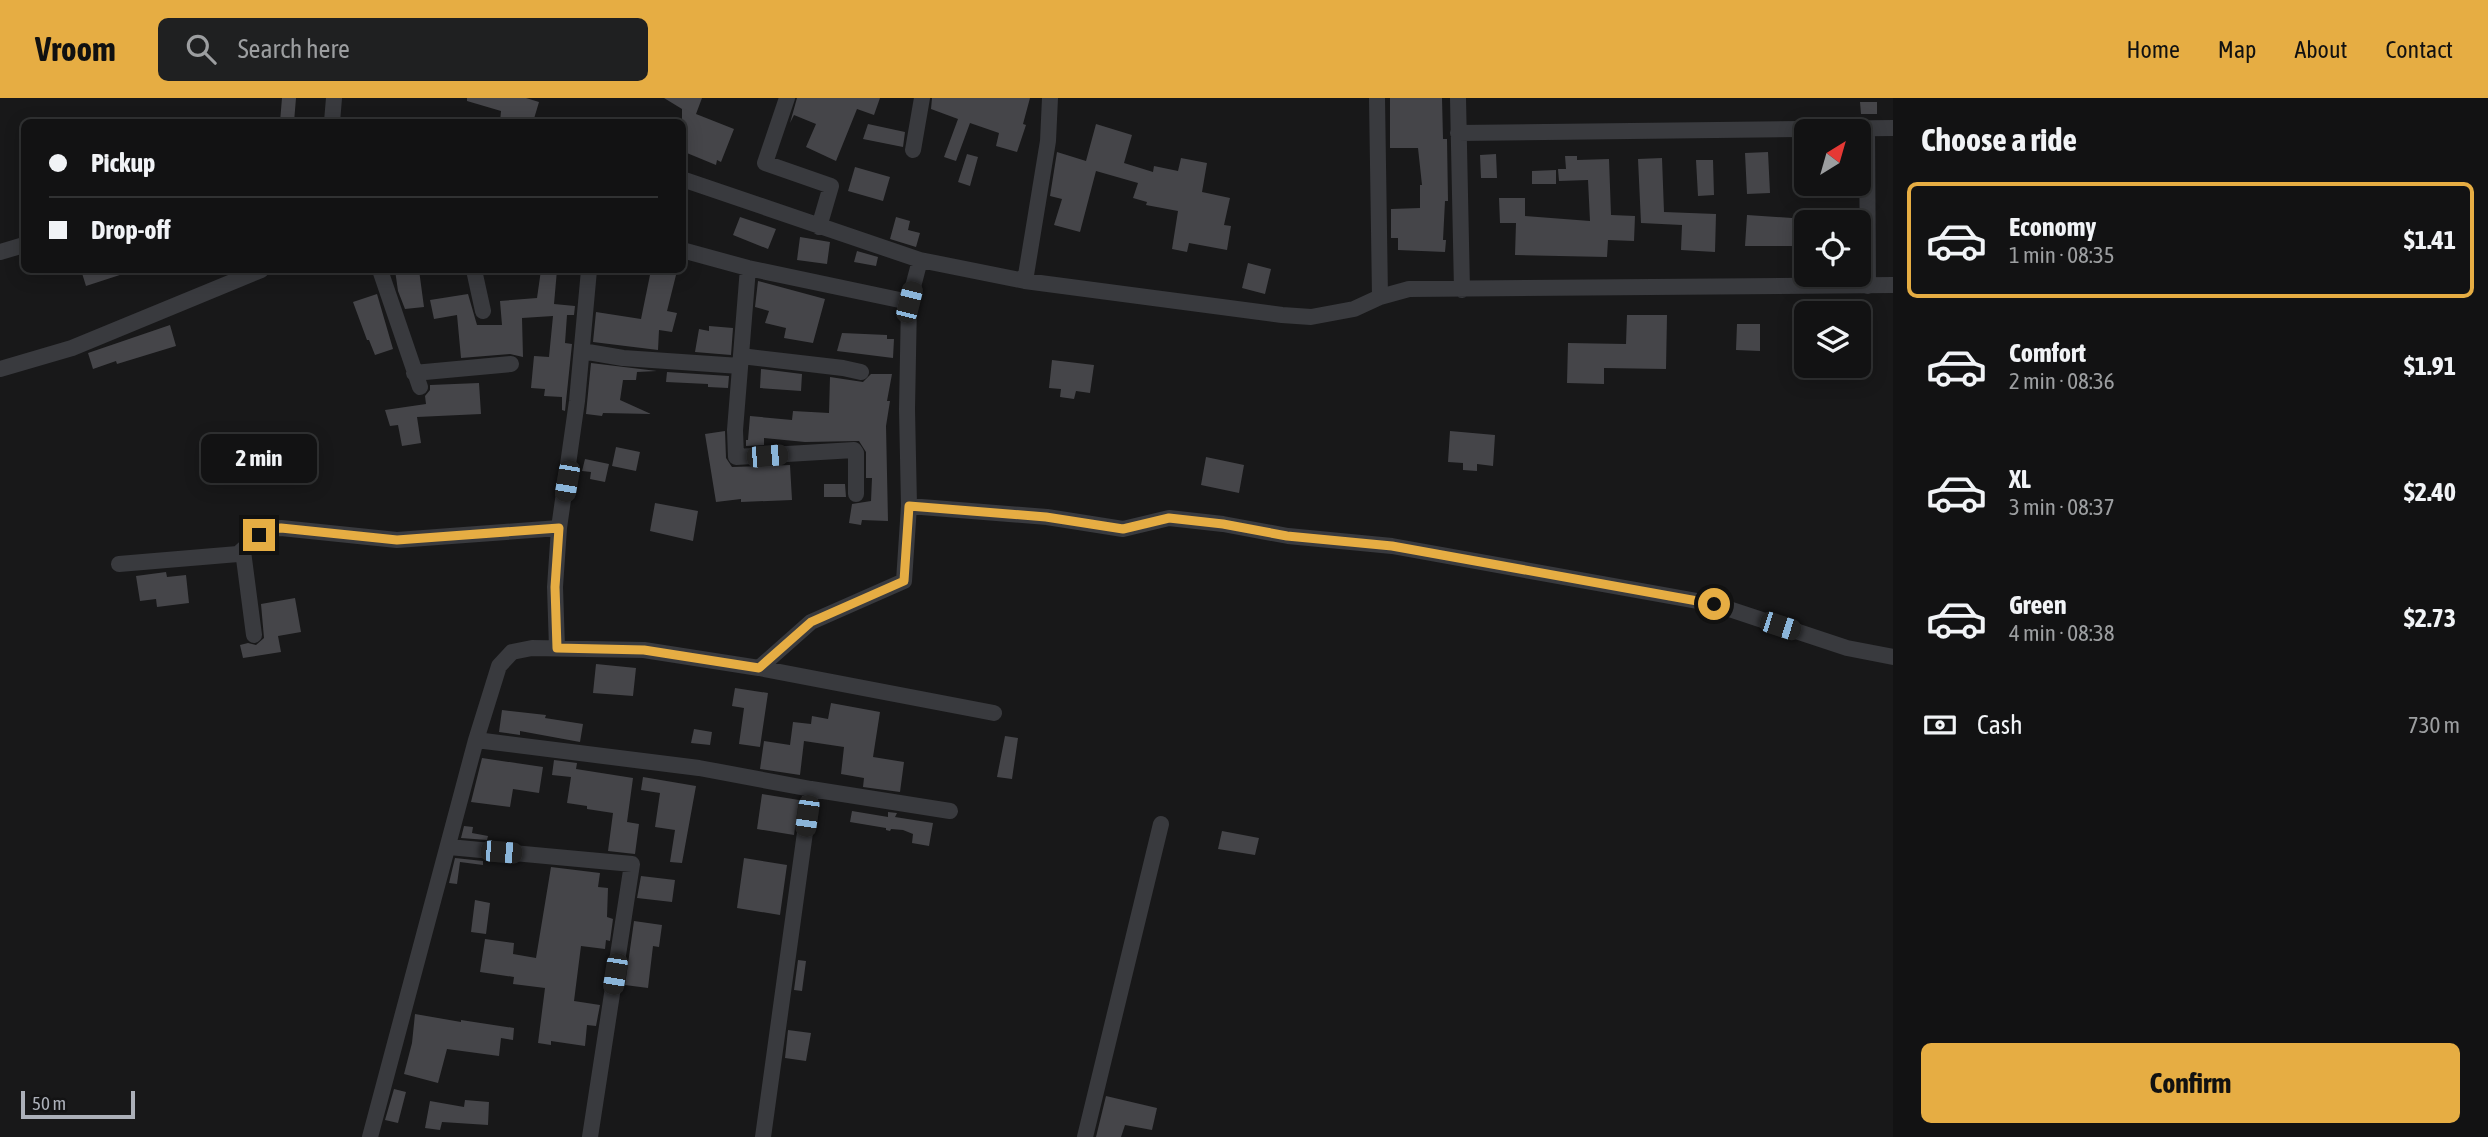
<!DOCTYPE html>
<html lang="en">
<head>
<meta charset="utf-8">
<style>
	:root { --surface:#121213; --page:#1f2021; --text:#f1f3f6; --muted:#9c9ea0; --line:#313233; --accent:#e6ad43 }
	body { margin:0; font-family:"Asap Condensed",sans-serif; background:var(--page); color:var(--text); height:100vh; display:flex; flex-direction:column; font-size:26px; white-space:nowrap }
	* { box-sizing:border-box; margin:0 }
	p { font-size:23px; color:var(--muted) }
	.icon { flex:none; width:38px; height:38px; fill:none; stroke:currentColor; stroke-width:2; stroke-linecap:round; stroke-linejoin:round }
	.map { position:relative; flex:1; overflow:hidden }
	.details { display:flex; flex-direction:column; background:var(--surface); width:595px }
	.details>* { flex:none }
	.guide { position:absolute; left:21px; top:21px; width:665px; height:154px; border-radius:10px; box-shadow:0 4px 18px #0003,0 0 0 2px var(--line); display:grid; align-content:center; height:154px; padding:0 28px; background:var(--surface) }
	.needle { width:46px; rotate:37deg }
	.controls { position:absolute; left:1794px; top:21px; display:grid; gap:14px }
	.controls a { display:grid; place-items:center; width:77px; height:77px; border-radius:10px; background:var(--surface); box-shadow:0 4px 18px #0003,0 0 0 2px var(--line); font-size:35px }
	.scale { position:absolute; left:21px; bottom:18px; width:114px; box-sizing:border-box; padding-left:7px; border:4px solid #abafb8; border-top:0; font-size:19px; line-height:24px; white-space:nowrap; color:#abafb8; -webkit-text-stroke:5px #131314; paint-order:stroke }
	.end { position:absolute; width:32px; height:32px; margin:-16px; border:9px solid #e6ad43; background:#111; box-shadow:0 0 0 4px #111 }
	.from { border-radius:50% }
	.bubble { position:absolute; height:49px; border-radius:10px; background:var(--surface); box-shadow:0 4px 18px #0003,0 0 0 2px var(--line); font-size:23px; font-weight:700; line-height:49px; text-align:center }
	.car { position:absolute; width:21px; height:42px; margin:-21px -10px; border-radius:9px; box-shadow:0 0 5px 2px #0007; background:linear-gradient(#222 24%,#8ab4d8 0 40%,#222 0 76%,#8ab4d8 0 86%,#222 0) }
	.guide b { display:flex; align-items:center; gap:24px; height:66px; font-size:26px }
	.guide b+b { border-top:2px solid var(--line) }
	.guide i { width:18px; height:18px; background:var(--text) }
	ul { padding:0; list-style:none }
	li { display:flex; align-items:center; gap:21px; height:116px; margin:0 14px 10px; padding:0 14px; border:4px solid transparent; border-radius:10px }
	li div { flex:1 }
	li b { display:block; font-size:26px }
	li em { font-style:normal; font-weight:700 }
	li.selected { border-color:var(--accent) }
	li>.icon { width:63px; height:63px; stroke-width:1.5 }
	h2 { padding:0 28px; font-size:32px; line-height:84px }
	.pay { display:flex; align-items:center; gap:18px; height:77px; padding:0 28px; font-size:26px }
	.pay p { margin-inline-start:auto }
	.primary-button { display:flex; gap:14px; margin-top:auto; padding:14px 28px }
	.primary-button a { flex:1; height:80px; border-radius:10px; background:var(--accent); color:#111; font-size:28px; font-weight:700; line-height:80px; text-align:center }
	header { display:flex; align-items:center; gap:42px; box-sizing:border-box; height:98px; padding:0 35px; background:var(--accent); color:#111 }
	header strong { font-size:33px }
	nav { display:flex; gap:38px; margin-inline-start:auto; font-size:24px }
	.search { width:490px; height:63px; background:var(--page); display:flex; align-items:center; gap:18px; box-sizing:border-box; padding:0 24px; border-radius:10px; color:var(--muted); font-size:26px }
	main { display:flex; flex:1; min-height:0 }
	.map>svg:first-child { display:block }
	.building { fill:#454549 }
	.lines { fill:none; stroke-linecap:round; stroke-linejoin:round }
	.minor { stroke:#393a3e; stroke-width:16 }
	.route { stroke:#e6ad43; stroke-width:9 }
</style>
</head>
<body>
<header>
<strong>Vroom</strong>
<div class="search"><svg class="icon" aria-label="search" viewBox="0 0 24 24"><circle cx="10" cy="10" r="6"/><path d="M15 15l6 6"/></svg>Search here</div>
<nav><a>Home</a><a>Map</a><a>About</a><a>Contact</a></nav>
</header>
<main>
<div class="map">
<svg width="1893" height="1039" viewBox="0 0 1893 1039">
	<rect width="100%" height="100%" fill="#181819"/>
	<path class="building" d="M282,0H296L294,24H280Z
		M467,0H526L539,4L533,24H500L501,13L467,3Z
		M664,0H702L696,16L734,31L721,64L717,62L716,67L682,53V11Z
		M797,0H880L874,17L857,11L836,63L806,49L816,26L794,17L790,25Z
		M932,0H1030L1023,26L1026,27L1017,54L996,48L999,35L970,25L956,63L944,59L958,21L931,11Z
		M1390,0H1442L1443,41H1447L1448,103H1445L1443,142H1446L1445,154L1398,152V140H1391V111L1420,110V87H1422L1418,50H1390Z
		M1860,4H1877V16H1861Z
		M868,26L905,34L903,49L863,41Z
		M1096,26L1132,37L1124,65L1153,74L1154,68L1178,73L1181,60L1207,65L1202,94L1230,100L1224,127L1231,128L1227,152L1189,145L1187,154L1172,151L1178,113L1146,107L1147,104L1133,100L1138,85L1096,73L1080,134L1054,127L1062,101L1050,98L1057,54L1086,63Z
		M1768,54L1770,95L1747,96L1745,55Z
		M967,56L978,59L970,88L958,84Z
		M1496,56L1497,80H1481L1480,57Z
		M1565,58H1577V62L1609,61L1611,117L1635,118L1634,143L1608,142L1607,159L1515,157L1516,125H1500L1499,100H1525V118L1590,123L1588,82L1559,83L1558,71H1566Z
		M1662,60L1664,114L1716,116L1715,154L1681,152L1682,127L1641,125L1638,61Z
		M1696,62H1713L1714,97L1698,98Z
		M855,69L890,79L883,103L848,93Z
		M1556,72V86H1532V73Z
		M1747,117L1806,121V148H1745Z
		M740,119L776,131L768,151L733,137Z
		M896,119L910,123L908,132L920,135L916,149L890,141Z
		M800,139L830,144L827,166L797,162Z
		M857,153L878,159L876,168L854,164Z
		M1248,165L1271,171L1265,196L1242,190Z
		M81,172H128L129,174L86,188Z
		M395,172H419L424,209L405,211L398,193Z
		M541,172H557L554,206L575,208L574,217H567L565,245L572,246L565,313L562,312V299L544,298L545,291L531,290L534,258L549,259L553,218L522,220L523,259L510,256L461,260L457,217L434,221L430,202L468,196L477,227H502L500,203L537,200Z
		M651,172L676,177L667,213L677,215L672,234L659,232L658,252L593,244L596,214L641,221Z
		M758,183L825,201L813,245L784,240L786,230L765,225L769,213L755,209Z
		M377,196L393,251L375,257L369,242H367L353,204Z
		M1627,217H1667L1666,271L1604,270V286L1567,285L1568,245L1626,246Z
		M1737,226H1760V253L1736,252Z
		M170,227L176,248L117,266L116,263L93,271L88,255Z
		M709,228L733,230L731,257L695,254L699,231L709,233Z
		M842,235L887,237V241H894L893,260L837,253Z
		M1052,262L1094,267L1090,295L1076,293L1074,301L1060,299L1061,291L1049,290Z
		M591,265L657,273L637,274L636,282H623L620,302L651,316L603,315L602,318L586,316Z
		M761,271L802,276L801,293L760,290Z
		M667,274L729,278L728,290L708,289V286L666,284Z
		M871,276H892L887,303H890L886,328L888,423L862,422L861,427L849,425L852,406L871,403L872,380H866V354L859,343L805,344L764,340V347L746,348V342H748L750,318L792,322L793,313L829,315L830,279L863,284Z
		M479,285L481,316L417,319L421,345L402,348L398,327L390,328L385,312L426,306L425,298L430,292V287Z
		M725,333L726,360L732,369L790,367L792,402L741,404V401L716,404L705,336Z
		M1450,333L1495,337L1493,368L1477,366V373L1463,372V365L1448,364Z
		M616,349L640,354L636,373L612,368Z
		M1206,359L1244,367L1239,395L1201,387Z
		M585,361L609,366L605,384L590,381L591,374L582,373Z
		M824,386H845L846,399H824Z
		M655,405L698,413L693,443L650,433Z
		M166,474L167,479L186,477L189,505L157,509L156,501L140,503L136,478Z
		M295,500L301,534L278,538L281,554L243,560L240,547L248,545L256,547L264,540L261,506Z
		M596,566L636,570L633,598L593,595Z
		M735,590L768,595L760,649L739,646L744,610L732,608Z
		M831,605L880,614L873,659L904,664L900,694L863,689L864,680L841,676L844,649L804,643L800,677L760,671L764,643L790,647L793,624L811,626L812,618L828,621Z
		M502,612L546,617L545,620L583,626L580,644L520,633V637L499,634Z
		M694,631L712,634L710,647L691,645Z
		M1005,638L1018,640L1012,681L997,679Z
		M482,660L543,669L539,695L513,691L510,709L471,704Z
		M554,662L577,665L576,671L633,680L627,724L639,726L635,756L608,753L613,715L587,711V708L567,705L571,679L552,677Z
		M643,679L696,688L682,765L670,764L675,732L655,729L660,695L641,692Z
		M762,696L799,702L794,737L757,731Z
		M852,713L888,719V714L897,715L895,719L933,725L929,748L912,745L913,736L903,732L891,731L890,733L886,732V730L850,724Z
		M464,728L473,729L472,735L488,738L487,742L461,740Z
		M1222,733L1259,740L1255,757L1218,751Z
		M455,760L483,763V767L460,764L457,786L449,785Z
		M744,760L787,767L780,817L737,810Z
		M551,769L600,775L598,789L608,790L607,819L613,821L610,843L606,842L605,851L581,848L574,903L600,907L596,928L587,927L585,948L551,943V947L538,945L545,890L513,886L514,879L480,874L485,841L514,845L513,856L536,860Z
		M641,778L675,782L672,804L637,800Z
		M475,802L490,805L486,836L471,834Z
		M634,823L662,827L659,849L653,848L648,890L625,887Z
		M798,862L806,863L802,893L794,892Z
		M415,916L461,924V922L514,930L513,942L501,940L499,958L447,951L438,985L404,976L412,945Z
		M788,932L811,935L806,963L785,960Z
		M394,991L406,994L398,1025L385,1022Z
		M1106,998L1157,1010L1152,1032L1125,1027L1121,1039H1096Z
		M465,1002L489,1004L488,1027L442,1024L440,1032L425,1030L430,1003L464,1009Z"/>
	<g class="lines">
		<path class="minor" d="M787,0L765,65L831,88L819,129
			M1377,0L1380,199
			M1458,0L1462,192
			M332,24L334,0
			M1867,31L1868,188
			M1458,35L1893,30
			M913,52L922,0
			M682,81L920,162L1025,183L1282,217L1311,219L1354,211L1380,199L1409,191L1893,187
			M682,152L748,170L909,204
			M0,154L24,147
			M748,170L735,332L736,359L854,352L856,355V396
			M380,172L420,289
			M474,172L483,213
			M1025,183L1048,43L1050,0
			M582,253L623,260L740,268
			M741,258L843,270L861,274
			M0,271L72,250L261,172
			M414,275L511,266
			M909,408L1047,419L1123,431L1169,420L1223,426L1288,438L1392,448L1714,506L1847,550L1893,559
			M243,453L254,537
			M119,466L238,456L259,437L269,431L281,430L397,442L559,430
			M557,550L555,489L559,430L577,303L589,172
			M759,570L811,524L904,483L909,408L907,311L909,204L920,162
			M476,642L699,670L811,691L950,713
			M449,749L632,766L590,1039
			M370,1039L476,642L499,568L512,554L532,550L644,552L759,570L994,615
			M763,1039L811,691
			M1085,1039L1161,726"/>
	</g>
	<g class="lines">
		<path class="route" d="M259,437L269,431L281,430L397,442L559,430L555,489L557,550L644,552L759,570L811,524L904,483L909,408L1046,419L1123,431L1169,420L1223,426L1287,438L1392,448L1714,506"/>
	</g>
</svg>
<div class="controls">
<a><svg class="needle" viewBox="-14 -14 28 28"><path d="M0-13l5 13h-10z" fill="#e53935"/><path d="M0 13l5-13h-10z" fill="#9c9ea0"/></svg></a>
<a><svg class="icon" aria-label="locate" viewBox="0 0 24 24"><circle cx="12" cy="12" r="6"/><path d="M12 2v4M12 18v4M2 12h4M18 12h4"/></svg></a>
<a><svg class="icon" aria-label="layers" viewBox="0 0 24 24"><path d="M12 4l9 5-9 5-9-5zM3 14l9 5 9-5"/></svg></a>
</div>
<div class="scale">50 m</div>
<i class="end from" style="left:1714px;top:506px"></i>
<i class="end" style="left:259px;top:437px"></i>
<div class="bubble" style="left:201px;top:336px;width:116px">2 min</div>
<i class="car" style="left:909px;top:204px;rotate:14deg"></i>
<i class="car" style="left:767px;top:358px;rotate:85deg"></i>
<i class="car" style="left:567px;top:383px;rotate:190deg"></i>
<i class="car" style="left:1780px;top:528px;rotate:108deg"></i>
<i class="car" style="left:807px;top:718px;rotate:188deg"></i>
<i class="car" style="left:501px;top:754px;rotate:95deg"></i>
<i class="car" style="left:615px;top:876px;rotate:189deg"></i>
<div class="guide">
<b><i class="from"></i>Pickup</b>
<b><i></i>Drop-off</b>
</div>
</div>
<section class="details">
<h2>Choose a ride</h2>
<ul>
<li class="selected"><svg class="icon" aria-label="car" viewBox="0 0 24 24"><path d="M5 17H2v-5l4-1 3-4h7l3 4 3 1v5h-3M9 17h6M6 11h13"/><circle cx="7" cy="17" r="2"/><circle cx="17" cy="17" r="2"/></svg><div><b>Economy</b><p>1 min · 08:35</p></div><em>$1.41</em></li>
<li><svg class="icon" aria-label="car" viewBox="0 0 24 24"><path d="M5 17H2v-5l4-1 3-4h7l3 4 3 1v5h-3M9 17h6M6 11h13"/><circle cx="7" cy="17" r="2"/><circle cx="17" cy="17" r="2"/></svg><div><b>Comfort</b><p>2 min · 08:36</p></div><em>$1.91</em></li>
<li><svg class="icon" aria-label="car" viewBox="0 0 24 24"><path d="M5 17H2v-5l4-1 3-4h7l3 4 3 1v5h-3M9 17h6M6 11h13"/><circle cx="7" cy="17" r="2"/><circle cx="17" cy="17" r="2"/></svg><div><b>XL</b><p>3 min · 08:37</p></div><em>$2.40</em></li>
<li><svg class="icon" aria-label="car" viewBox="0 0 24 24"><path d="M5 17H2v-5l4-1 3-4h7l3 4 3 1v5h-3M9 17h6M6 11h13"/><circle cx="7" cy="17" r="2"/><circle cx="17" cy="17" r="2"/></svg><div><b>Green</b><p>4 min · 08:38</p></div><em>$2.73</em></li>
</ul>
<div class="pay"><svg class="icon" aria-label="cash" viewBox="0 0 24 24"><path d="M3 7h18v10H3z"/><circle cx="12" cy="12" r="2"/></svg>Cash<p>730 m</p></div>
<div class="primary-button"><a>Confirm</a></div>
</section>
</main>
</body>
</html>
